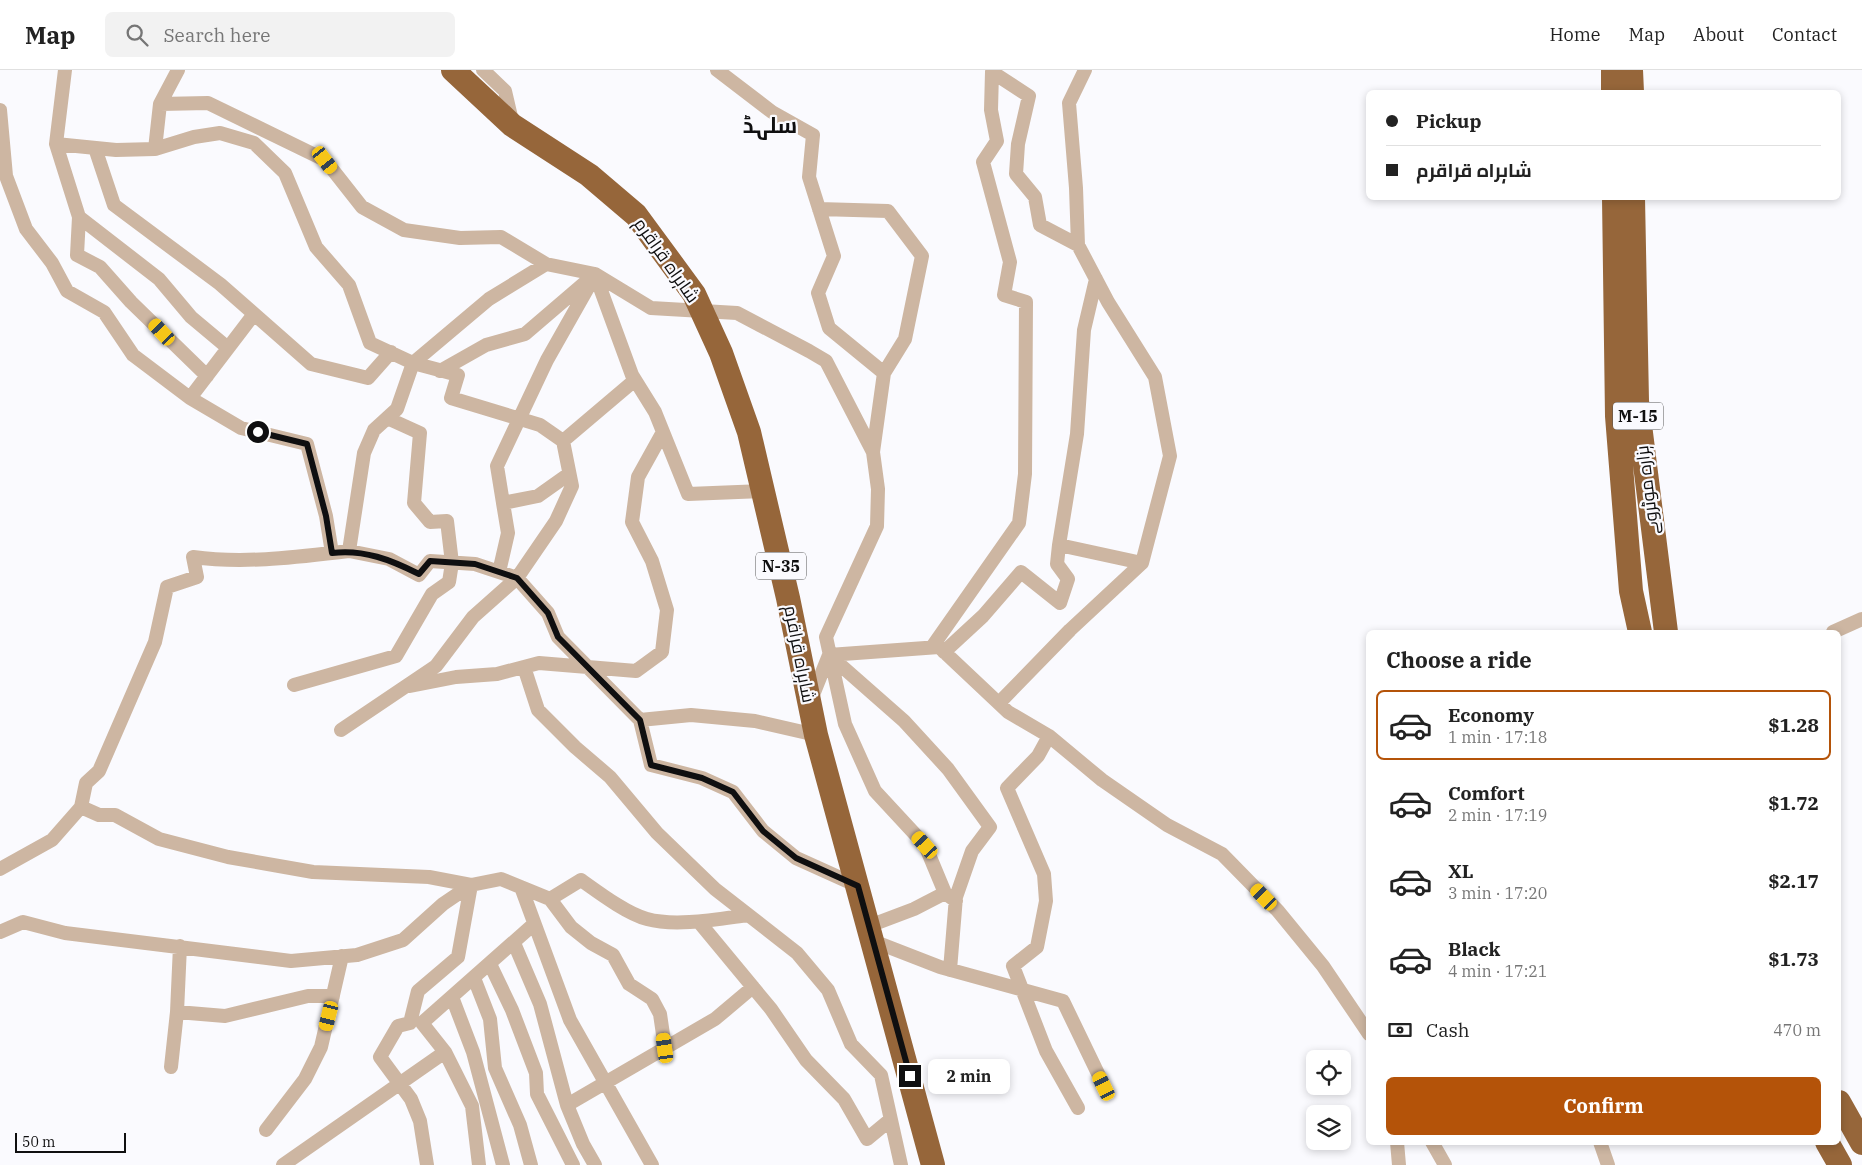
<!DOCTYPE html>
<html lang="en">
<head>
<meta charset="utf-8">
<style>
	:root { --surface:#fff; --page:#f2f2f2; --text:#222; --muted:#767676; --line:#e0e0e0; --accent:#b45309 }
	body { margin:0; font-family:"IBM Plex Serif",Cairo,serif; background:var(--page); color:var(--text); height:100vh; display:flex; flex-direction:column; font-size:19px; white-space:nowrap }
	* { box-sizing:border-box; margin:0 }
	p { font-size:16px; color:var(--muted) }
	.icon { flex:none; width:28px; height:28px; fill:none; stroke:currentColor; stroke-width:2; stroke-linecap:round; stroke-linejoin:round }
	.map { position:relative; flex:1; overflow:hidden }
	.drawer { position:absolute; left:1366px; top:560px; width:475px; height:515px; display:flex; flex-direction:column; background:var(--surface); border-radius:8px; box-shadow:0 2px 8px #0003 }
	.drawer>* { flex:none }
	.hud { position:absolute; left:1366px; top:20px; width:475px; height:110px; border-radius:8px; box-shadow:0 2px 8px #0003; display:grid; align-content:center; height:110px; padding:0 20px; background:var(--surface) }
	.fabs { position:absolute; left:1306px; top:980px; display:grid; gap:10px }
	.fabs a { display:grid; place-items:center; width:45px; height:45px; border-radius:8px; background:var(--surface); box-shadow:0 2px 8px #0003; font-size:25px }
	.scale { position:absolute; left:15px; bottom:12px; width:111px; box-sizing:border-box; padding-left:5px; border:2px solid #0f0f10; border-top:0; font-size:14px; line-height:18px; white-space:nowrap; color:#0f0f10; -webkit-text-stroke:4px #fafafe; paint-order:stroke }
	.end { position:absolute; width:22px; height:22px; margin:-11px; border:6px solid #0f0f10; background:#fff; box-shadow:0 0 0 2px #fff }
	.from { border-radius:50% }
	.bubble { position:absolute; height:35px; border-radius:8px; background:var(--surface); box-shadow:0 2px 8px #0003; font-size:16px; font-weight:800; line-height:35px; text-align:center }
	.car { position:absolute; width:15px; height:30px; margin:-15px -8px; border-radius:6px; box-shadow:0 0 4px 1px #0007; background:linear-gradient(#f5c518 24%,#345 0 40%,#f5c518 0 76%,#345 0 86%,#f5c518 0) }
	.hud b { display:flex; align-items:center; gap:18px; height:48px; font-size:19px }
	.hud b+b { border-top:1px solid var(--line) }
	.hud i { width:12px; height:12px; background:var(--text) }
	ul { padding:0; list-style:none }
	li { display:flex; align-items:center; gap:15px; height:70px; margin:0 10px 8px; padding:0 10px; border:2px solid transparent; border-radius:8px }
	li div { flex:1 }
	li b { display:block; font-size:19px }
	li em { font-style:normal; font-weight:800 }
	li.active { border-color:var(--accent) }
	li>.icon { width:45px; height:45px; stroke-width:1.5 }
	h2 { padding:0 20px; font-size:22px; line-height:60px }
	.pay { display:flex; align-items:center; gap:12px; height:55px; padding:0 20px; font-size:19px }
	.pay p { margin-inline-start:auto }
	.cta { display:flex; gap:10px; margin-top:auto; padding:10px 20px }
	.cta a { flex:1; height:58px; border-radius:8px; background:var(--accent); color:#fff; font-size:20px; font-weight:800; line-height:58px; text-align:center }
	header { display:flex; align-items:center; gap:30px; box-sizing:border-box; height:70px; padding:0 25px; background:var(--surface); border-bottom:1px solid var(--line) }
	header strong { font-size:24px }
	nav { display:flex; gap:28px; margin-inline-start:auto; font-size:18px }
	.search { width:350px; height:45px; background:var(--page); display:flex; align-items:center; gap:12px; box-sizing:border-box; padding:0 18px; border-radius:8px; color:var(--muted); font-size:19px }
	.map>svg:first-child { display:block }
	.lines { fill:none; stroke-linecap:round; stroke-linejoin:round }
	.street { stroke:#cdb6a2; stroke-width:14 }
	.highway { stroke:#96663a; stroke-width:24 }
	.route { stroke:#0f0f10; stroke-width:6 }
	.labels { text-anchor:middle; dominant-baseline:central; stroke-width:4.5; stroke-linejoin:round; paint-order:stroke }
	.shield { fill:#fafafe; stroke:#565657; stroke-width:1 }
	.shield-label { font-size:16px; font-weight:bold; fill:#0f0f10 }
	.street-label { font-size:18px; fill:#0f0f10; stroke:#fafafe }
	.district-label { font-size:22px; font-weight:bold; fill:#0f0f10; stroke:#fafafe }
</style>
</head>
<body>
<header>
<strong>Map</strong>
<div class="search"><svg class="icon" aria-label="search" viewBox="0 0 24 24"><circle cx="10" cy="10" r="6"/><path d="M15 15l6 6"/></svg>Search here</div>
<nav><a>Home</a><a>Map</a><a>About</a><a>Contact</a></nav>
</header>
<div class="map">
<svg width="1862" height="1095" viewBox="0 0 1862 1095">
	<rect width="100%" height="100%" fill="#fafafe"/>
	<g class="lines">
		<path class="street" d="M65,0L56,74L116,80L155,79L194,67L220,63L254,73L285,103L316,177L349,215L370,273L413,293L458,305L451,328L540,355L563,371L572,416L556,451L517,508L473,547L436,596L341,660
			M483,0L505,21L512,51
			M717,0L772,42L813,65L809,107L834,186L818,223L829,258L884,303L873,382L878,419L877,456L826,567L845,654L875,721L925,775L945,823L956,831
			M993,0L992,2L1029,26L1018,74L1016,104L1035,127L1040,155L1078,175
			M160,34L208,33L325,90L362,137L404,160L460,168L501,167L546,194
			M0,40L6,106
			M56,74L79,147L159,209L191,247L228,278
			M95,78L114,135L220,214L311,294L368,308L391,282
			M155,79L160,34L178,0
			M0,100L6,106L26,159L52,193L67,221L104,242L133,285L190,328L241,358L307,374L326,446L332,483
			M819,139L888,141L922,186L905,269L884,303
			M79,147L77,185L100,197L131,232L207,306
			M440,301L486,275L525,264L595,204L632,305L655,342L688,424L763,421
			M190,328L254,244
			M563,371L635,310
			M503,433L497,396L547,290L590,214
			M1059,475L1077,364L1084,260L1096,209
			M349,481L389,489L419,505L430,491L475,494L517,508L548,543L558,567L640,650L691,645L755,651L816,665
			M499,502L508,463L503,433L538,426L569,404
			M1833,562L1862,549
			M932,577L1019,453L1025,404L1026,232L1004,225L1010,192L983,92L997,71L991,40L992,2
			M944,582L983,546L1021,502L1060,533L1068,509L1057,494L1059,475L1142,493
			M829,585L904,651L948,699L990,757L972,781L956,827L950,900
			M524,597L538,640L575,677L610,707L657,763L715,819L797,883L828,920L851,974L881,1005L901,1095
			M294,615L396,586L432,524L449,512L452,493L447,451L430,452L414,433L420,363L387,348
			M410,616L456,607L497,604L539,593L636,601L662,582L667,540L652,491L632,452L638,407L663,362
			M811,630L829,585L939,577L1008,642L1049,666L1102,710L1167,755L1222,784L1278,841L1323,896L1369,964
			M1000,632L1070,560L1142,493L1170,386L1155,307L1108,232L1078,175L1076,118L1069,33L1085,0
			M640,650L651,695L702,708L733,722L763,761L796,788L858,816
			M1049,666L1038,686L1007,718L1044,804L1046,831L1037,877L1013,896L1046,981L1078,1038
			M81,737L99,745H115L159,769L228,787L313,802L429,807L471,815L501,809L550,829L581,810C598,822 627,844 647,849C676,857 718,849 748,845
			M0,799L52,770L81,737L86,713L99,701L155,572L167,517L197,507L193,487C245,494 297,487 349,481L364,383L374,360L397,339L413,293L489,229L546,194L595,204L651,238L737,243L809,281L826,291L873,382
			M521,817L570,950L652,1095
			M550,829L571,857L591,873L613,885L629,914L652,929L660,944L665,978
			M699,852L771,939L806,990L844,1029L867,1069L890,1050
			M869,856L914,839L945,823
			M0,862L23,852L65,863L291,891L357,885L403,870L443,834L471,815
			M873,871L940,897L1063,931L1104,1016
			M514,873L540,934L567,1035
			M490,894L512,940L536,1003L537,1024L573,1095
			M474,908L490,949L495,998L520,1055L531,1095
			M452,927L473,982L503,1095
			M177,942L225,946L308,926H333
			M171,997L177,942L180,876
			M266,1060L305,1009L321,977L342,886
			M1397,1072L1399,1095
			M1432,1072L1445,1095
			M1600,1072L1608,1095
			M283,1095L445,982
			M427,1095L420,1051L411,1029L380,987L398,956L410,953L418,921L458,887L471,815
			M479,1095L472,1036L445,982L422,953L534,854
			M595,1095L583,1074L567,1035L715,949L753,917"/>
		<path class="highway" d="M453,0L512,55L589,105L636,145L694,224L721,283L749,362L788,528L816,665L933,1095
			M1613,0V22
			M1631,0L1632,22
			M1614,128L1617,346L1631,521L1640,562
			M1633,128L1637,331L1666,562
			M1839,1032L1862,1073
			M1827,1072L1840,1095"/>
	</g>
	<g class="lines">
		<path class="route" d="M258,362L307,374L326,446L332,483C364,479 391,490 419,504L430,491L475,494L517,508L548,543L558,567L640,650L651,695L702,708L733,722L763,761L796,788L858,816L910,1006"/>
	</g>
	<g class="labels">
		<g class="shield">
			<rect x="1613" y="332.5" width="50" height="27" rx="4"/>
			<rect x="756" y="482.5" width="50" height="27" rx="4"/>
		</g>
		<g class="shield-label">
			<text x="1638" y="346">M-15</text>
			<text x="781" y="496">N-35</text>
		</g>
		<g class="street-label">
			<text transform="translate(667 190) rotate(55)">شاہراہ قراقرم</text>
			<text transform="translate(1647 420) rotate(-97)">ہزارہ موٹروے</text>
			<text transform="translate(800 584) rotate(79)">شاہراہ قراقرم</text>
		</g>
		<g class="district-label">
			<text x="770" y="54">سلہڈ</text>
		</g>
	</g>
</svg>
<div class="fabs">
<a><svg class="icon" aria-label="locate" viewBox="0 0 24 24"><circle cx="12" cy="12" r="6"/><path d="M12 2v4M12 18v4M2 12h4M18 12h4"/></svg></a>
<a><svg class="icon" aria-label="layers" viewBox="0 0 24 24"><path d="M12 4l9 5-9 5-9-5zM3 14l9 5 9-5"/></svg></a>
</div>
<div class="scale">50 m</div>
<i class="end from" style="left:258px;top:362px"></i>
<i class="end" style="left:910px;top:1006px"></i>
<div class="bubble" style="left:928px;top:989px;width:82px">2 min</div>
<i class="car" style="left:325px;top:90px;rotate:142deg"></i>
<i class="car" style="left:162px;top:262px;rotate:317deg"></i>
<i class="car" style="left:925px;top:775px;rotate:318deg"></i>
<i class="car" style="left:1264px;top:827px;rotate:316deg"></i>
<i class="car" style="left:329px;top:946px;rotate:194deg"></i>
<i class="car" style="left:665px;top:978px;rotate:352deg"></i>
<i class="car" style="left:1104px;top:1016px;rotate:334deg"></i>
<div class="hud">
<b><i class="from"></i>Pickup</b>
<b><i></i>شاہراہ قراقرم</b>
</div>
<section class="drawer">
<h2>Choose a ride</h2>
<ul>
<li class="active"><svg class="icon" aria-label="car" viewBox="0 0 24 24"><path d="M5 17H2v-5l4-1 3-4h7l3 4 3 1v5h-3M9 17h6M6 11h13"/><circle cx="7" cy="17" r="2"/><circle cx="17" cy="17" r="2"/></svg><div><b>Economy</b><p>1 min · 17:18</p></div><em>$1.28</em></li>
<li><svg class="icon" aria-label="car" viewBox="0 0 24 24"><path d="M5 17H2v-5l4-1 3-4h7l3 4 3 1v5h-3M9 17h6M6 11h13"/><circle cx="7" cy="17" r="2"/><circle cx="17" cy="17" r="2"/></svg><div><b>Comfort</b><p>2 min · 17:19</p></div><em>$1.72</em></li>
<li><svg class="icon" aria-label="car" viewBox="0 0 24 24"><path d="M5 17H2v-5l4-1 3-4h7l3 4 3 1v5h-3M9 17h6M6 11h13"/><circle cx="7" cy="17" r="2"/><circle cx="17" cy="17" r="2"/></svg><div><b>XL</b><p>3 min · 17:20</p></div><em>$2.17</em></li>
<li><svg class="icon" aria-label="car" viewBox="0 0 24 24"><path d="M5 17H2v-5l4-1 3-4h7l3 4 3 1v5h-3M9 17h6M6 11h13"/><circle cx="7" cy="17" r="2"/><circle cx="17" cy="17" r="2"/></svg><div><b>Black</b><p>4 min · 17:21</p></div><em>$1.73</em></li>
</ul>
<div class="pay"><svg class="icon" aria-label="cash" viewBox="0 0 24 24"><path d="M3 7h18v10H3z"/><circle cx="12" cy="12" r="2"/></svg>Cash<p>470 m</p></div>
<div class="cta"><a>Confirm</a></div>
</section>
</div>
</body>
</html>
